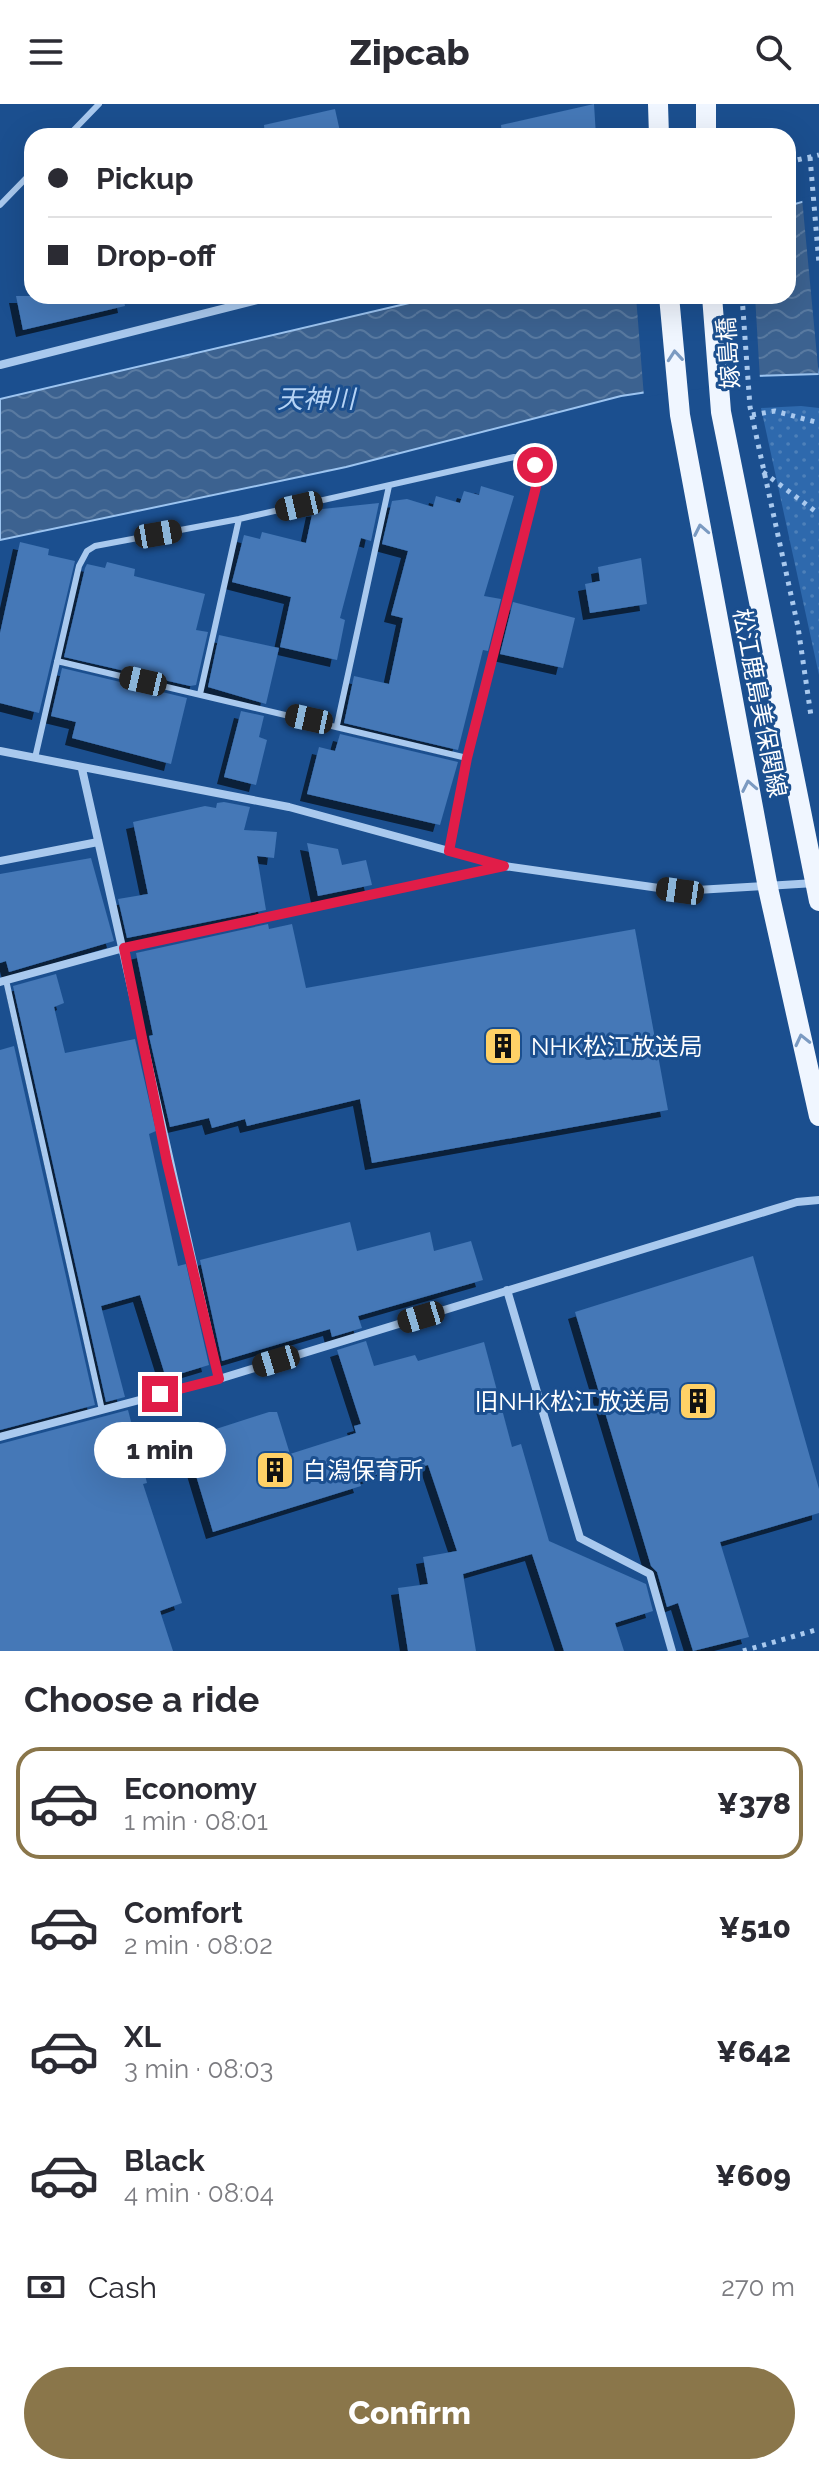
<!DOCTYPE html>
<html lang="en">
<head>
<meta charset="utf-8">
<style>
	:root { --surface:#fff; --page:#f7f7f7; --text:#2b2b33; --muted:#7c7c81; --line:#e1e1e2; --accent:#8a764a }
	body { margin:0; font-family:Raleway,"Noto Sans JP",sans-serif; background:var(--page); color:var(--text); height:100vh; display:flex; flex-direction:column; font-size:30px; white-space:nowrap }
	* { box-sizing:border-box; margin:0 }
	p { font-size:26px; color:var(--muted) }
	.icon { flex:none; width:44px; height:44px; fill:none; stroke:currentColor; stroke-width:2; stroke-linecap:round; stroke-linejoin:round }
	.map { position:relative; height:1547px; overflow:hidden }
	.drawer { display:flex; flex-direction:column; background:var(--surface); flex:1 }
	.drawer>* { flex:none }
	.banner { position:absolute; left:24px; top:24px; width:772px; height:176px; border-radius:24px; box-shadow:0 8px 32px #0002; display:grid; align-content:center; height:176px; padding:0 24px; background:var(--surface) }
	.end { position:absolute; width:36px; height:36px; margin:-18px; border:10px solid #e11d48; background:#fff; box-shadow:0 0 0 4px #fff }
	.from { border-radius:50% }
	.bubble { position:absolute; height:56px; border-radius:28px; background:var(--surface); box-shadow:0 8px 32px #0002; font-size:26px; font-weight:800; line-height:56px; text-align:center }
	.car { position:absolute; width:24px; height:48px; margin:-24px -12px; border-radius:10px; box-shadow:0 0 6px 2px #0007; background:linear-gradient(#222 24%,#8ab4d8 0 40%,#222 0 76%,#8ab4d8 0 86%,#222 0) }
	.banner b { display:flex; align-items:center; gap:28px; height:76px; font-size:30px }
	.banner b+b { border-top:2px solid var(--line) }
	.banner i { width:20px; height:20px; background:var(--text) }
	ul { padding:0; list-style:none }
	li { display:flex; align-items:center; gap:24px; height:112px; margin:0 16px 12px; padding:0 8px; border:4px solid transparent; border-radius:24px }
	li div { flex:1 }
	li b { display:block; font-size:30px }
	li em { font-style:normal; font-weight:800 }
	li.selected { border-color:var(--accent) }
	li>.icon { width:72px; height:72px; stroke-width:1.5 }
	h2 { padding:0 24px; font-size:36px; line-height:96px }
	.pay { display:flex; align-items:center; gap:20px; height:88px; padding:0 24px; font-size:30px }
	.pay p { margin-inline-start:auto }
	.cta { display:flex; gap:16px; margin-top:auto; padding:16px 24px }
	.cta a { flex:1; height:92px; border-radius:48px; background:var(--accent); color:#fff; font-size:32px; font-weight:800; line-height:92px; text-align:center }
	header { display:flex; justify-content:space-between; align-items:center; height:104px; padding:0 24px; background:var(--surface); font-size:36px; font-weight:800 }
	.map>svg:first-child { display:block }
	.park { fill:url(#park-dots) }
	.water { fill:url(#water-waves); stroke:#9cc4f0; stroke-width:2 }
	.pier { fill:#1b4f8f }
	.building { fill:#4478b7; filter:url(#shadow) }
	.lines { fill:none; stroke-linecap:round; stroke-linejoin:round }
	.path { stroke:#a9c9ee; stroke-width:5; stroke-dasharray:4 6; stroke-linecap:butt }
	.lane { stroke:#a9c9ee; stroke-width:6 }
	.street { stroke:#a9c9ee; stroke-width:8 }
	.primary { stroke:#f0f6ff; stroke-width:20 }
	.oneway { stroke:#7b9ac1 }
	.route { stroke:#e11d48; stroke-width:10 }
	.labels { text-anchor:middle; dominant-baseline:central; stroke-width:6; stroke-linejoin:round; paint-order:stroke }
	.street-label { font-size:24px; fill:#fff; stroke:#1b4f8f }
	.poi-label { font-size:24px; fill:#fff; stroke:#1b4f8f; text-anchor:start }
	.water-label { font-size:26px; font-style:italic; fill:#b5d3f5; stroke:#1b4f8f }
</style>
</head>
<body>
<header><svg class="icon" aria-label="menu" viewBox="0 0 24 24"><path d="M4 6h16M4 12h16M4 18h16"/></svg>Zipcab<svg class="icon" aria-label="search" viewBox="0 0 24 24"><circle cx="10" cy="10" r="6"/><path d="M15 15l6 6"/></svg></header>
<div class="map">
<svg width="819" height="1547" viewBox="0 0 819 1547">
	<defs>
		<pattern id="park-dots" width="8" height="8" patternUnits="userSpaceOnUse" patternTransform="scale(2)"><rect width="8" height="8" fill="#2e69ad"/><path d="M2 2h.1M6 6h.1" fill="none" stroke="#4d80b9" stroke-width="1.8" stroke-linecap="round"/></pattern>
		<pattern id="water-waves" width="16" height="10" patternUnits="userSpaceOnUse" patternTransform="scale(2)"><rect width="16" height="10" fill="#3c6290"/><path d="M0 5q4-4 8 0t8 0" fill="none" stroke="#597aa1"/></pattern>
		<filter id="shadow"><feDropShadow dx="-7" dy="7" stdDeviation="0" flood-color="#0009"/></filter>
	</defs>
	<rect width="100%" height="100%" fill="#1b4f8f"/>
	<path class="park" d="M801,302L819,304V571L761,304Z"/>
	<path class="water" d="M819,93V270L753,272L621,292L346,363L0,436V295L439,192H788V102Z"/>
	<path class="pier" d="M819,89V273L802,94Z
		M636,192H755L760,276L644,293Z"/>
	<path class="building" d="M594,0L596,32H502L501,21Z
		M335,5L341,32H265L264,21Z
		M16,192H123L125,202L23,226Z
		M481,382L514,392L484,492L501,495L488,547L483,546L458,646L344,619L354,572L389,580L403,514L391,511L408,447L382,440L392,397L407,395L433,403L436,392L460,399L464,387L479,391Z
		M379,399L371,437L361,434L340,514L345,516L337,556L280,543L291,493L232,478L244,431L260,435L262,428L306,439L313,406Z
		M20,438L49,445L48,451L75,457L39,609L0,599V529Z
		M641,454L647,500L590,509L585,480L600,477L598,463Z
		M107,458L135,465L134,472L205,490L196,526L208,528L196,581L190,582L64,553L85,464L87,460L105,464Z
		M513,498L575,514L563,564L500,550Z
		M219,531L279,544L266,600L208,583Z
		M62,564L187,594L171,660L72,634L76,618L51,612Z
		M241,607L264,612L259,633L267,636L256,681L224,673Z
		M340,630L458,658L440,721L307,690L319,643L335,647Z
		M224,698L250,703L244,726L277,728L274,754L257,752L266,806L127,834L118,795L148,790L133,718L205,702L216,704L217,699Z
		M307,739L338,745L342,761L366,756L372,781L318,792Z
		M91,754L114,837L9,868L6,857L0,859V770Z
		M268,820L269,825L292,820L306,884L635,825L668,1006L372,1059L360,995L247,1022L245,1015L212,1024L209,1014L170,1023L149,932L153,931L136,849Z
		M56,870L64,899L54,903L65,949L135,935L156,1027L149,1030L178,1162L186,1160L209,1261L166,1274L140,1191L101,1202L125,1293L106,1298L13,882Z
		M14,942L95,1301L0,1326V946Z
		M350,1118L357,1147L430,1128L434,1147L471,1137L483,1176L358,1212L362,1224L332,1233L330,1225L222,1257L200,1156Z
		M753,1152L819,1385V1409L720,1438L749,1533L693,1547L678,1499L667,1503L657,1468L651,1462L575,1208Z
		M366,1237L374,1262L415,1251L418,1257L484,1238L512,1343L521,1340L549,1437L646,1480L653,1507L615,1519L624,1547H564L532,1450L463,1470L476,1547H408L398,1484L428,1480L423,1453L457,1447L428,1361L412,1365L410,1360L359,1376L361,1382L213,1428L185,1335L269,1308H277L290,1350L356,1329L354,1322L361,1320L337,1246Z
		M128,1306L147,1379L143,1380L182,1499L160,1507L173,1547H0V1340Z"/>
	<g class="lines">
		<path class="path" d="M810,53L819,160
			M788,58L819,51
			M742,192L750,303L798,523L811,612
			M752,311L775,307L819,319
			M763,368L819,410
			M743,1547L819,1525"/>
		<path class="lane" d="M68,32L99,0
			M0,101L32,68
			M57,557L467,654
			M200,590L239,415
			M337,621L389,382
			M35,654L79,462L87,447L95,442L239,415L514,353L530,355L535,361L537,379L467,654L449,747
			M6,876L102,1306"/>
		<path class="street" d="M0,261L273,192
			M0,647L289,703L504,762L680,787L815,779
			M82,665L219,1275
			M0,757L98,738
			M0,878L124,844L499,763
			M507,1186L580,1434L650,1470L672,1547
			M0,1333L219,1275L797,1098L819,1096"/>
		<path class="primary" d="M658,0L659,32
			M706,32V0
			M669,192L680,311L768,784L819,1012
			M712,192L721,308L819,797"/>
	</g>
	<defs><path id="oneway-chevron" d="M-2-3.5L2.5 0L-2 3.5" fill="none" stroke-width="1.6" stroke-linecap="round" stroke-linejoin="round" transform="scale(2)"/></defs>
	<g class="oneway">
		<use href="#oneway-chevron" transform="translate(675 252) rotate(-95)"/>
		<use href="#oneway-chevron" transform="translate(701 426) rotate(-101)"/>
		<use href="#oneway-chevron" transform="translate(749 682) rotate(-101)"/>
		<use href="#oneway-chevron" transform="translate(802 936) rotate(-103)"/>
	</g>
	<g class="lines">
		<path class="route" d="M160,1290L219,1275L167,1058L124,844L504,762L449,747L467,654L537,379L535,361"/>
	</g>
	<defs>
		<symbol id="building-square" viewBox="-11 -11 22 22"><rect x="-9" y="-9" width="18" height="18" rx="4" fill="#ffd166" stroke="#1b4f8f"/><path d="M-4-6H4V6H1V3H-1V6H-4ZM-2.5-4.3h1.7v1.8h-1.7ZM.8-4.3h1.7v1.8H.8ZM-2.5-1h1.7V.8h-1.7ZM.8-1h1.7V.8H.8Z" fill="#111"/></symbol>
	</defs>
	<g fill-rule="evenodd">
		<use href="#building-square" x="481" y="920" width="44" height="44"/>
		<use href="#building-square" x="676" y="1275" width="44" height="44"/>
		<use href="#building-square" x="253" y="1344" width="44" height="44"/>
	</g>
	<g class="labels">
		<g class="street-label">
			<text transform="translate(728 249) rotate(-94)">嫁島橋</text>
			<text transform="translate(760 599) rotate(79)">松江鹿島美保関線</text>
		</g>
		<g class="poi-label">
			<text x="531" y="942">NHK松江放送局</text>
			<text x="670" y="1297" text-anchor="end">旧NHK松江放送局</text>
			<text x="303" y="1366">白潟保育所</text>
		</g>
		<g class="water-label">
			<text x="316" y="295">天神川</text>
		</g>
	</g>
</svg>
<i class="end from" style="left:535px;top:361px"></i>
<i class="end" style="left:160px;top:1290px"></i>
<div class="bubble" style="left:94px;top:1318px;width:132px">1 min</div>
<i class="car" style="left:299px;top:402px;rotate:257deg"></i>
<i class="car" style="left:158px;top:430px;rotate:80deg"></i>
<i class="car" style="left:143px;top:577px;rotate:283deg"></i>
<i class="car" style="left:309px;top:615px;rotate:282deg"></i>
<i class="car" style="left:680px;top:787px;rotate:278deg"></i>
<i class="car" style="left:421px;top:1213px;rotate:253deg"></i>
<i class="car" style="left:276px;top:1257px;rotate:253deg"></i>
<div class="banner">
<b><i class="from"></i>Pickup</b>
<b><i></i>Drop-off</b>
</div>
</div>
<section class="drawer">
<h2>Choose a ride</h2>
<ul>
<li class="selected"><svg class="icon" aria-label="car" viewBox="0 0 24 24"><path d="M5 17H2v-5l4-1 3-4h7l3 4 3 1v5h-3M9 17h6M6 11h13"/><circle cx="7" cy="17" r="2"/><circle cx="17" cy="17" r="2"/></svg><div><b>Economy</b><p>1 min · 08:01</p></div><em>¥378</em></li>
<li><svg class="icon" aria-label="car" viewBox="0 0 24 24"><path d="M5 17H2v-5l4-1 3-4h7l3 4 3 1v5h-3M9 17h6M6 11h13"/><circle cx="7" cy="17" r="2"/><circle cx="17" cy="17" r="2"/></svg><div><b>Comfort</b><p>2 min · 08:02</p></div><em>¥510</em></li>
<li><svg class="icon" aria-label="car" viewBox="0 0 24 24"><path d="M5 17H2v-5l4-1 3-4h7l3 4 3 1v5h-3M9 17h6M6 11h13"/><circle cx="7" cy="17" r="2"/><circle cx="17" cy="17" r="2"/></svg><div><b>XL</b><p>3 min · 08:03</p></div><em>¥642</em></li>
<li><svg class="icon" aria-label="car" viewBox="0 0 24 24"><path d="M5 17H2v-5l4-1 3-4h7l3 4 3 1v5h-3M9 17h6M6 11h13"/><circle cx="7" cy="17" r="2"/><circle cx="17" cy="17" r="2"/></svg><div><b>Black</b><p>4 min · 08:04</p></div><em>¥609</em></li>
</ul>
<div class="pay"><svg class="icon" aria-label="cash" viewBox="0 0 24 24"><path d="M3 7h18v10H3z"/><circle cx="12" cy="12" r="2"/></svg>Cash<p>270 m</p></div>
<div class="cta"><a>Confirm</a></div>
</section>
</body>
</html>
